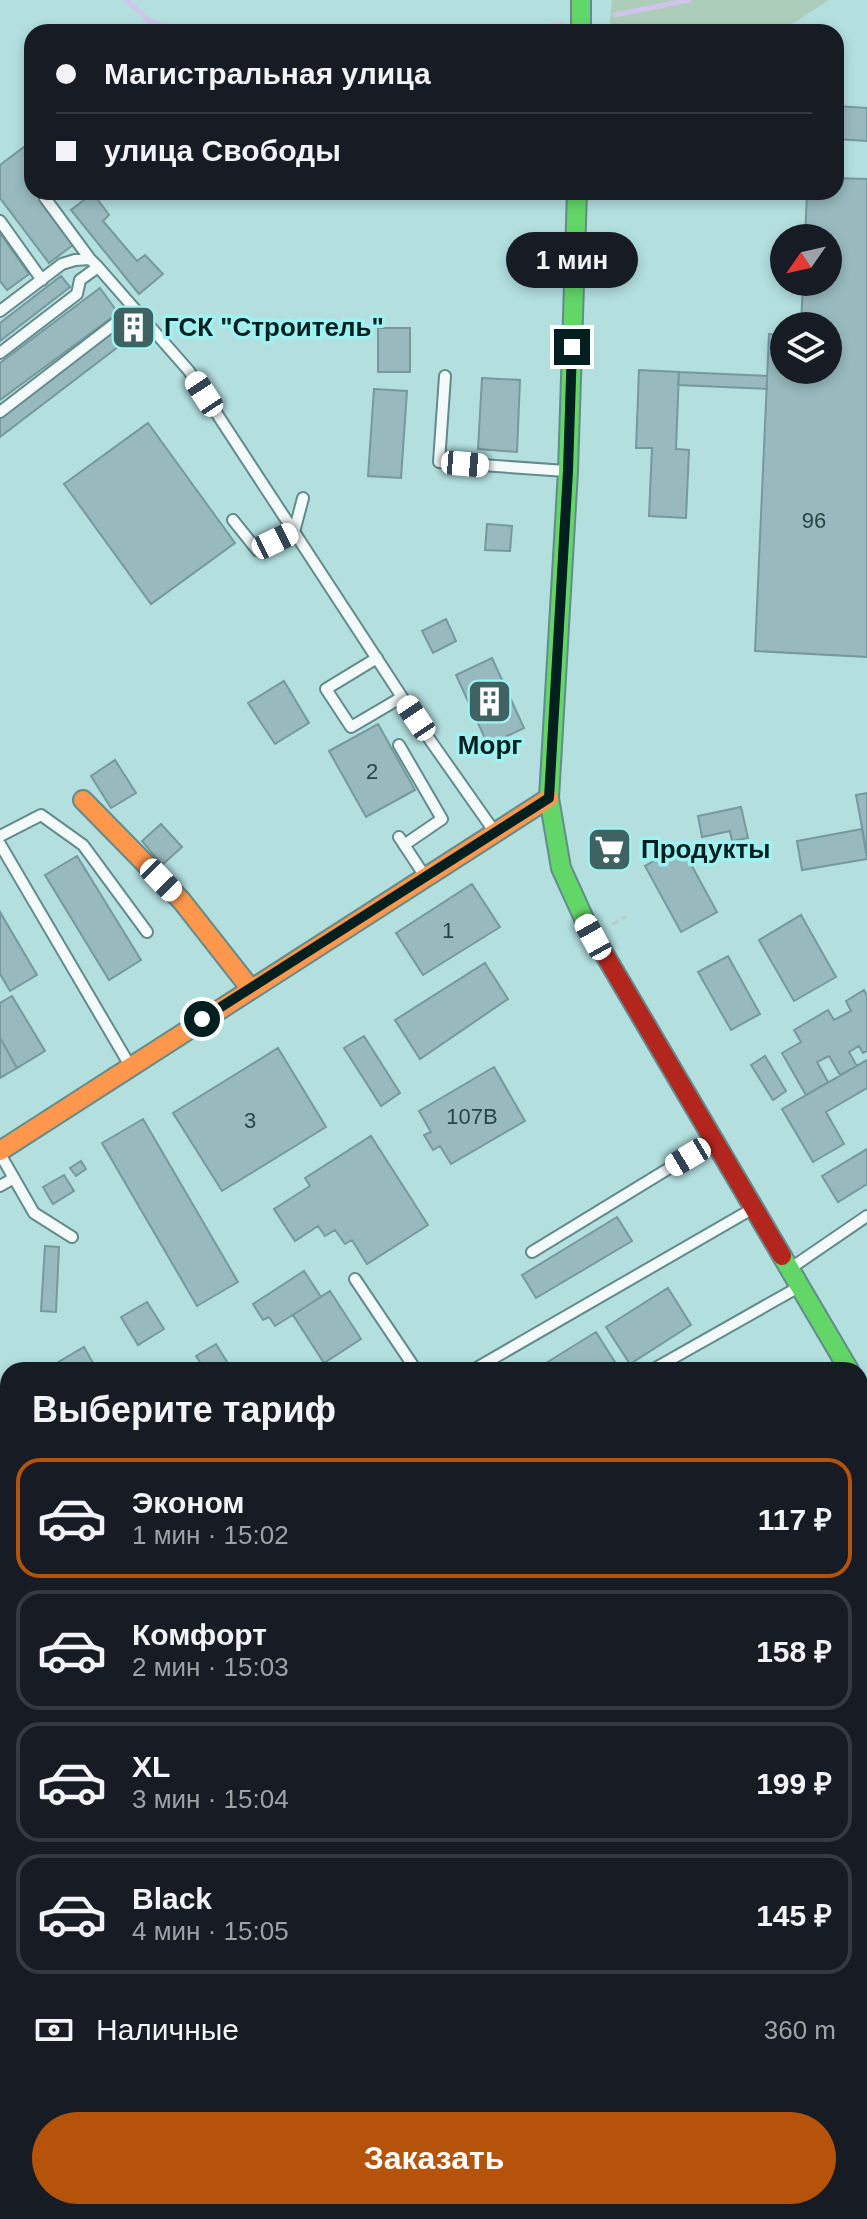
<!DOCTYPE html>
<html lang="ru">
<head>
<meta charset="utf-8">
<style>
	:root { --surface:#171b24; --page:#242831; --text:#f1f3f6; --muted:#9ea1a6; --line:#363941; --accent:#b45309 }
	body { margin:0; font-family:Helvetica,sans-serif; background:var(--page); color:var(--text); height:100vh; display:flex; flex-direction:column; font-size:30px; white-space:nowrap }
	* { box-sizing:border-box; margin:0 }
	p { font-size:26px; color:var(--muted) }
	.icon { flex:none; width:44px; height:44px; fill:none; stroke:currentColor; stroke-width:2; stroke-linecap:round; stroke-linejoin:round }
	.map { position:relative; flex:1; overflow:hidden }
	.side { position:absolute; left:0px; top:1362px; width:868px; height:858px; display:flex; flex-direction:column; background:var(--surface); border-radius:24px 24px 0 0; box-shadow:0 4px 12px #0003 }
	.side>* { flex:none }
	.banner { position:absolute; left:24px; top:24px; width:820px; height:176px; border-radius:24px; box-shadow:0 4px 12px #0003; display:grid; align-content:center; height:176px; padding:0 32px; background:var(--surface) }
	.needle { width:52px; rotate:236deg }
	.tools { position:absolute; left:770px; top:224px; display:grid; gap:16px }
	.tools a { display:grid; place-items:center; width:72px; height:72px; border-radius:50%; background:var(--surface); box-shadow:0 4px 12px #0003; font-size:40px }
	.end { position:absolute; width:36px; height:36px; margin:-18px; border:10px solid #002020; background:#fff; box-shadow:0 0 0 4px #fff }
	.from { border-radius:50% }
	.bubble { position:absolute; height:56px; border-radius:28px; background:var(--surface); box-shadow:0 4px 12px #0003; font-size:26px; font-weight:600; line-height:56px; text-align:center }
	.car { position:absolute; width:24px; height:48px; margin:-24px -12px; border-radius:10px; box-shadow:0 0 6px 2px #0007; background:linear-gradient(#fff 24%,#345 0 40%,#fff 0 76%,#345 0 86%,#fff 0) }
	.banner b { display:flex; align-items:center; gap:28px; height:76px; font-size:30px }
	.banner b+b { border-top:2px solid var(--line) }
	.banner i { width:20px; height:20px; background:var(--text) }
	ul { padding:0; list-style:none }
	li { display:flex; align-items:center; gap:24px; height:120px; margin:0 16px 12px; padding:0 16px; border:4px solid var(--line); border-radius:24px }
	li div { flex:1 }
	li b { display:block; font-size:30px }
	li em { font-style:normal; font-weight:600 }
	li.active { border-color:var(--accent) }
	li>.icon { width:72px; height:72px; stroke-width:1.5 }
	h2 { padding:0 32px; font-size:36px; line-height:96px }
	.pay { display:flex; align-items:center; gap:20px; height:88px; padding:0 32px; font-size:30px }
	.pay p { margin-inline-start:auto }
	.button { display:flex; gap:16px; margin-top:auto; padding:16px 32px }
	.button a { flex:1; height:92px; border-radius:48px; background:var(--accent); color:#fff; font-size:32px; font-weight:600; line-height:92px; text-align:center }
	.map>svg:first-child { display:block }
	.green { fill:#accdba }
	.lines { fill:none; stroke-linecap:round; stroke-linejoin:round }
	.stream { stroke:#d1c4ea; stroke-width:5 }
	.building { fill:#98babe; stroke:#75999c; stroke-width:2 }
	.lane-casing { stroke:#638b8b; stroke-width:14 }
	.street-casing { stroke:#638b8b; stroke-width:24 }
	.fast-casing { stroke:#638b8b; stroke-width:22 }
	.slow-casing { stroke:#638b8b; stroke-width:22 }
	.jam-casing { stroke:#638b8b; stroke-width:22 }
	.path { stroke:#bccaca; stroke-width:3; stroke-dasharray:8 4; stroke-linecap:butt }
	.lane { stroke:#f4fafa; stroke-width:10 }
	.street { stroke:#f4fafa; stroke-width:20 }
	.fast { stroke:#63d668; stroke-width:18 }
	.slow { stroke:#ff974d; stroke-width:18 }
	.jam { stroke:#b3261e; stroke-width:18 }
	.route { stroke:#002020; stroke-width:10 }
	.labels { text-anchor:middle; dominant-baseline:central; stroke-width:7; stroke-linejoin:round; paint-order:stroke }
	.number-label { font-size:22px; fill:#264648 }
	.poi-label { font-size:26px; font-weight:bold; fill:#002020; stroke:#a0f2f2; text-anchor:start }
</style>
</head>
<body>
<div class="map">
<svg width="867" height="2219" viewBox="0 0 867 2219">
	<rect width="100%" height="100%" fill="#b3dfdf"/>
	<path class="green" d="M612,0H829L780,32H609Z"/>
	<g class="lines">
		<path class="stream" d="M127,0L150,22L202,32
			M615,15L689,0
			M498,32L563,24"/>
	</g>
	<path class="building" d="M836,106L867,108V141L836,139Z
		M24,147L32,157V192H50L40,200L73,245L49,263L0,198V165Z
		M836,178L867,179V657L755,651L769,334L784,335V370H828V326H801L803,282H828V238H805L807,192H836Z
		M93,193L109,215L103,221L137,261L145,255L163,274L139,294L71,210Z
		M0,233L29,274L7,290L0,281Z
		M61,276L70,287L0,341V323Z
		M100,288L118,313L0,400V363Z
		M134,316L143,328L131,337L122,325Z
		M118,327L127,340L0,437V415Z
		M378,328H410V372H378Z
		M639,370L679,372L676,449L689,450L686,518L649,516L652,448H636Z
		M679,372L767,376V389L678,385Z
		M482,378L520,380L517,452L478,449Z
		M374,389L407,391L401,478L368,476Z
		M148,423L235,543L151,604L64,484Z
		M487,524L512,526L510,551L485,550Z
		M446,619L456,641L433,653L422,631Z
		M492,658L524,728L488,745L456,675Z
		M284,681L309,723L275,744L248,703Z
		M378,724L415,790L366,817L329,751Z
		M115,760L136,793L111,808L91,776Z
		M867,793V854L856,795Z
		M741,807L748,838L732,841L730,831L702,837L698,816Z
		M161,824L182,847L162,865L142,841Z
		M862,829L867,859L802,870L797,841Z
		M613,834L625,855L607,865L595,844Z
		M681,846L717,912L681,932L645,866Z
		M77,856L141,960L109,980L45,875Z
		M472,884L500,927L423,975L396,933Z
		M0,912L37,975L10,991L0,974Z
		M801,915L836,977L794,1001L759,940Z
		M728,956L760,1014L731,1030L698,972Z
		M485,963L508,999L420,1059L395,1020Z
		M864,990L867,996V1051L863,1053L859,1046L849,1052L857,1066L840,1075L829,1056L817,1062L828,1082L806,1095L782,1053L801,1042L794,1030L828,1010L834,1020L851,1011L846,1001Z
		M12,996L45,1051L17,1068L0,1038V1003Z
		M364,1036L400,1093L381,1106L344,1048Z
		M0,1038L17,1068L0,1078Z
		M278,1048L326,1127L222,1191L173,1113Z
		M765,1056L786,1091L773,1100L751,1065Z
		M867,1060V1088L826,1112L844,1144L813,1162L782,1109Z
		M494,1067L525,1121L451,1164L440,1146L433,1150L424,1135L431,1132L419,1111Z
		M143,1119L238,1282L197,1306L102,1143Z
		M371,1136L428,1225L367,1264L352,1240L345,1244L335,1230L325,1236L318,1226L295,1241L274,1209L310,1186L305,1178Z
		M867,1149V1184L838,1202L822,1176Z
		M81,1161L86,1169L76,1176L70,1168Z
		M64,1175L74,1191L53,1204L43,1187Z
		M617,1217L632,1241L536,1298L522,1275Z
		M45,1246L59,1247L56,1312L41,1311Z
		M304,1271L321,1297L275,1326L269,1317L263,1320L253,1304Z
		M668,1288L691,1325L630,1364L606,1327Z
		M330,1291L361,1339L324,1363L293,1315Z
		M147,1302L164,1329L138,1345L121,1317Z
		M596,1332L620,1370H550L546,1363Z
		M216,1344L232,1370H205L196,1356Z
		M84,1347L93,1363L80,1370H45Z
		M8,1499V1522L0,1527V1503Z
		M8,1627V1669L0,1674V1631Z
		M867,1658V1679L860,1684V1663Z
		M8,1693V1729L0,1734V1698Z
		M867,1699V1724L860,1714V1704Z
		M8,1770V1792L0,1797V1775Z
		M8,1986V2010L0,2000V1992Z
		M860,2019L867,2022V2055L860,2051Z
		M6,2116L8,2119V2144L0,2135V2121Z
		M860,2210L867,2214V2219H820L823,2212Z
		M67,2212H89L94,2219H73Z
		M699,2212H754L751,2219H696Z"/>
	<g class="lines">
		<defs>
			<path id="lane" d="M45,198L90,259
				M0,221L42,280
				M0,311L62,264L75,260L90,259L98,267L189,371L430,740L494,831
				M0,353L77,294L80,280L98,267
				M445,376L439,462L566,471
				M0,412L134,309
				M233,520L257,550L294,532L303,498
				M377,658L326,689L351,727L402,697
				M399,745L442,819L404,845
				M0,836L41,815L83,845L147,932
				M399,837L424,875
				M0,844L129,1064
				M0,1154L34,1213L72,1237
				M0,1186L14,1178
				M532,1252L712,1142
				M791,1268L867,1216
				M355,1279L416,1370
				M473,1370L752,1209
				M652,1370L797,1288
				M860,1595L867,1602
				M0,1685L8,1680
				M860,1695L867,1689
				M0,1741L8,1737
				M0,1771L8,1767
				M332,2219L342,2212"/>
			<path id="street" d="M0,1461L8,1456
				M0,2046L8,2051
				M177,2212L182,2219"/>
			<path id="fast" d="M581,0V32
				M577,192L568,471L549,798L561,868L586,923
				M782,1256L849,1370
				M860,1388L867,1400"/>
			<path id="slow" d="M83,800L181,900L250,988
				M0,1151L549,798"/>
			<path id="jam" d="M586,923L782,1256"/>
		</defs>
		<use href="#lane" class="lane-casing"/>
		<use href="#street" class="street-casing"/>
		<use href="#fast" class="fast-casing"/>
		<use href="#slow" class="slow-casing"/>
		<use href="#jam" class="jam-casing"/>
		<path class="path" d="M612,925L626,916"/>
		<use href="#lane" class="lane"/>
		<use href="#street" class="street"/>
		<use href="#fast" class="fast"/>
		<use href="#slow" class="slow"/>
		<use href="#jam" class="jam"/>
	</g>
	<g class="lines">
		<path class="route" d="M202,1019L549,798L568,471L572,347"/>
	</g>
	<defs>
		<symbol id="building-square" viewBox="-11 -11 22 22"><rect x="-9" y="-9" width="18" height="18" rx="4" fill="#3f6363" stroke="#a0f2f2"/><path d="M-4-6H4V6H1V3H-1V6H-4ZM-2.5-4.3h1.7v1.8h-1.7ZM.8-4.3h1.7v1.8H.8ZM-2.5-1h1.7V.8h-1.7ZM.8-1h1.7V.8H.8Z" fill="#fff"/></symbol>
		<symbol id="supermarket-square" viewBox="-11 -11 22 22"><rect x="-9" y="-9" width="18" height="18" rx="4" fill="#3f6363" stroke="#a0f2f2"/><path d="M-6-5.5h2.5l.6 2H6L4.5 2H-2.5L-4.4-4H-6ZM-1.5 3.2a1.3 1.3 0 1 0 .1 0ZM3 3.2a1.3 1.3 0 1 0 .1 0Z" fill="#fff"/></symbol>
	</defs>
	<g fill-rule="evenodd">
		<use href="#building-square" x="108" y="302" width="51" height="51"/>
		<use href="#building-square" x="464" y="676" width="51" height="51"/>
		<use href="#supermarket-square" x="584" y="824" width="51" height="51"/>
	</g>
	<g class="labels">
		<g class="number-label">
			<text x="814" y="520">96</text>
			<text x="372" y="771">2</text>
			<text x="448" y="930">1</text>
			<text x="472" y="1116">107В</text>
			<text x="250" y="1120">3</text>
		</g>
		<g class="poi-label">
			<text x="164" y="327">ГСК "Строитель"</text>
			<text x="490" y="745" text-anchor="middle">Морг</text>
			<text x="641" y="849">Продукты</text>
		</g>
	</g>
</svg>
<div class="tools">
<a><svg class="needle" viewBox="-14 -14 28 28"><path d="M0-13l5 13h-10z" fill="#e53935"/><path d="M0 13l5-13h-10z" fill="#9ea1a6"/></svg></a>
<a><svg class="icon" aria-label="layers" viewBox="0 0 24 24"><path d="M12 4l9 5-9 5-9-5zM3 14l9 5 9-5"/></svg></a>
</div>
<i class="end from" style="left:202px;top:1019px"></i>
<i class="end" style="left:572px;top:347px"></i>
<div class="bubble" style="left:506px;top:232px;width:132px">1 мин</div>
<i class="car" style="left:204px;top:394px;rotate:327deg"></i>
<i class="car" style="left:465px;top:464px;rotate:95deg"></i>
<i class="car" style="left:275px;top:541px;rotate:64deg"></i>
<i class="car" style="left:416px;top:718px;rotate:326deg"></i>
<i class="car" style="left:161px;top:880px;rotate:136deg"></i>
<i class="car" style="left:593px;top:937px;rotate:331deg"></i>
<i class="car" style="left:688px;top:1157px;rotate:239deg"></i>
<div class="banner">
<b><i class="from"></i>Магистральная улица</b>
<b><i></i>улица Свободы</b>
</div>
<section class="side">
<h2>Выберите тариф</h2>
<ul>
<li class="active"><svg class="icon" aria-label="car" viewBox="0 0 24 24"><path d="M5 17H2v-5l4-1 3-4h7l3 4 3 1v5h-3M9 17h6M6 11h13"/><circle cx="7" cy="17" r="2"/><circle cx="17" cy="17" r="2"/></svg><div><b>Эконом</b><p>1 мин · 15:02</p></div><em>117 ₽</em></li>
<li><svg class="icon" aria-label="car" viewBox="0 0 24 24"><path d="M5 17H2v-5l4-1 3-4h7l3 4 3 1v5h-3M9 17h6M6 11h13"/><circle cx="7" cy="17" r="2"/><circle cx="17" cy="17" r="2"/></svg><div><b>Комфорт</b><p>2 мин · 15:03</p></div><em>158 ₽</em></li>
<li><svg class="icon" aria-label="car" viewBox="0 0 24 24"><path d="M5 17H2v-5l4-1 3-4h7l3 4 3 1v5h-3M9 17h6M6 11h13"/><circle cx="7" cy="17" r="2"/><circle cx="17" cy="17" r="2"/></svg><div><b>XL</b><p>3 мин · 15:04</p></div><em>199 ₽</em></li>
<li><svg class="icon" aria-label="car" viewBox="0 0 24 24"><path d="M5 17H2v-5l4-1 3-4h7l3 4 3 1v5h-3M9 17h6M6 11h13"/><circle cx="7" cy="17" r="2"/><circle cx="17" cy="17" r="2"/></svg><div><b>Black</b><p>4 мин · 15:05</p></div><em>145 ₽</em></li>
</ul>
<div class="pay"><svg class="icon" aria-label="cash" viewBox="0 0 24 24"><path d="M3 7h18v10H3z"/><circle cx="12" cy="12" r="2"/></svg>Наличные<p>360 m</p></div>
<div class="button"><a>Заказать</a></div>
</section>
</div>
</body>
</html>
